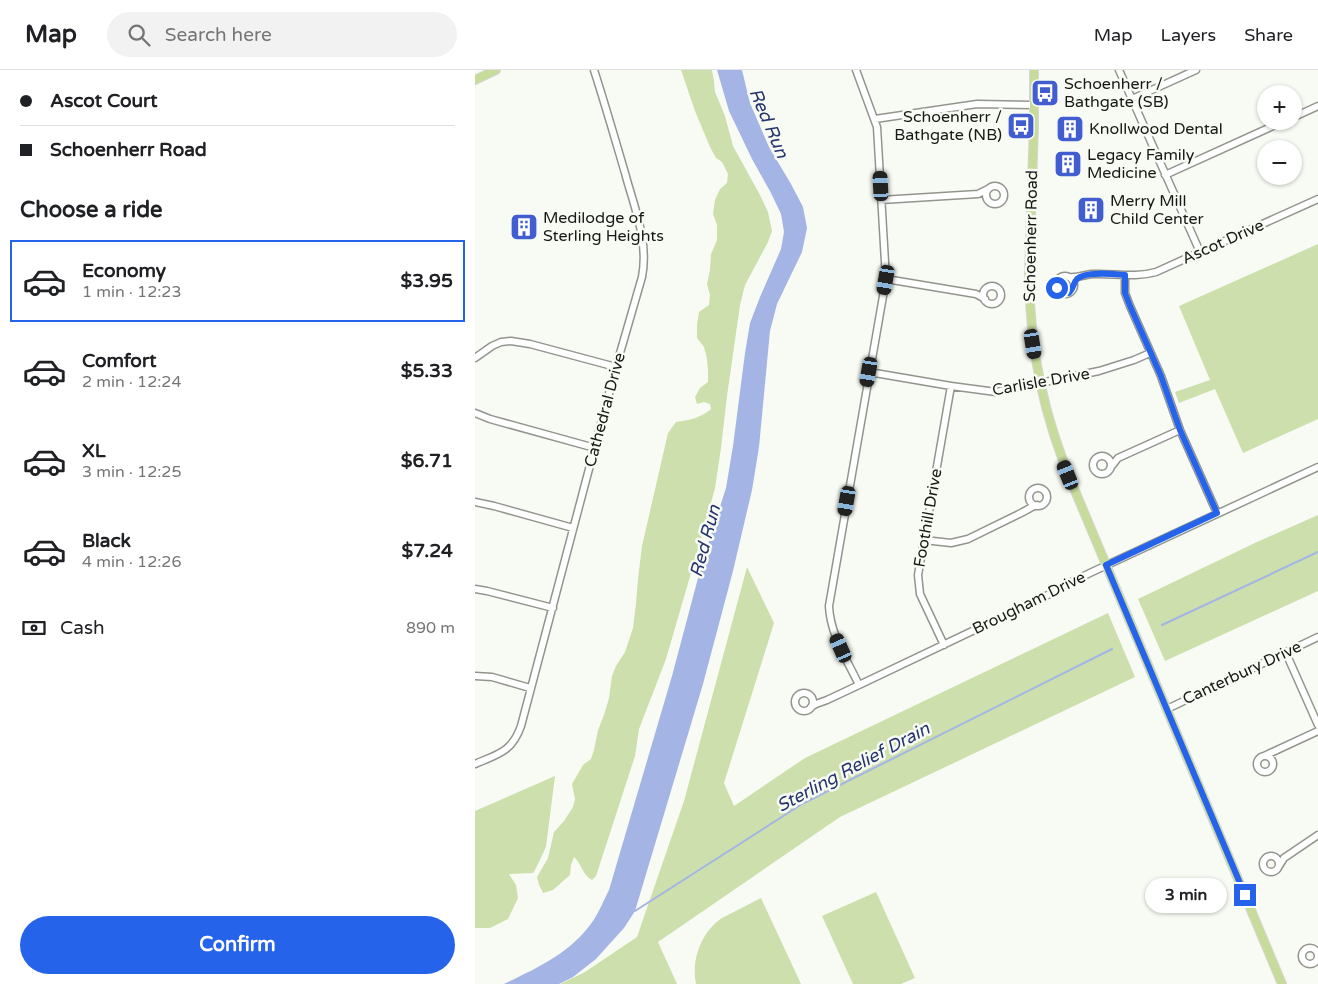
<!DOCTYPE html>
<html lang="en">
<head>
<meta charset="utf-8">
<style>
	:root { --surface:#fff; --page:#f2f2f2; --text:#202124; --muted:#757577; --line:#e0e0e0; --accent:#2563eb }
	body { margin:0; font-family:"Varela Round",sans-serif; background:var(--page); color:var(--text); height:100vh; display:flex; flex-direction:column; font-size:19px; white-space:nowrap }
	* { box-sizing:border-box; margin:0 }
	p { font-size:16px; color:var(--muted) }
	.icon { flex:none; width:28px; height:28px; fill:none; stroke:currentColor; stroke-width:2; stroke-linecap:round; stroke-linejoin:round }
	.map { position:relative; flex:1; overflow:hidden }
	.details { display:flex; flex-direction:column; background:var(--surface); width:475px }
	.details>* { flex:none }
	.top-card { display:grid; align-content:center; height:110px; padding:0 20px; background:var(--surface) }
	.controls { position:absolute; left:782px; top:15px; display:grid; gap:10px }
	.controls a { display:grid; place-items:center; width:45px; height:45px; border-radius:50%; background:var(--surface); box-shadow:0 1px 4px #0004; font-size:25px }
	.end { position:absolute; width:22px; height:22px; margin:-11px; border:6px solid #2563eb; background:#fff; box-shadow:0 0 0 2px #fff }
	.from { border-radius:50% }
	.bubble { position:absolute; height:35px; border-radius:18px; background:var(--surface); box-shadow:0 1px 4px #0004; font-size:16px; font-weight:700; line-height:35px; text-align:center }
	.car { position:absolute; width:15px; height:30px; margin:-15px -8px; border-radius:6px; box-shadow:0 0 4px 1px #0007; background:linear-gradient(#222 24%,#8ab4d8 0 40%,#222 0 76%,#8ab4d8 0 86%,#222 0) }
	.top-card b { display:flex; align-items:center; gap:18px; height:48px; font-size:19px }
	.top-card b+b { border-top:1px solid var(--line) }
	.top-card i { width:12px; height:12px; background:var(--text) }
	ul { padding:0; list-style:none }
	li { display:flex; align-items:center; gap:15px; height:82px; margin:0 10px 8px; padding:0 10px; border:2px solid transparent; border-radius:0px }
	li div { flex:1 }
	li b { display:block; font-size:19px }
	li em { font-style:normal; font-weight:700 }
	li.active { border-color:var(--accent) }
	li>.icon { width:45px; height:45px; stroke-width:1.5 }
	h2 { padding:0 20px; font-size:22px; line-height:60px }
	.pay { display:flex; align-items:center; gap:12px; height:55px; padding:0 20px; font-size:19px }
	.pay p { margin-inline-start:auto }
	.primary-button { display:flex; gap:10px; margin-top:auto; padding:10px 20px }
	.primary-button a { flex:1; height:58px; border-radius:30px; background:var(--accent); color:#fff; font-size:20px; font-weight:700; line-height:58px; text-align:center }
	header { display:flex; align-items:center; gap:30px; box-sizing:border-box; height:70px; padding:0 25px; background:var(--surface); border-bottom:1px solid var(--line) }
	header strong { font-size:24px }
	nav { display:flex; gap:28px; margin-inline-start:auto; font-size:18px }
	.search { width:350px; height:45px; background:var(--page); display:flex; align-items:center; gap:12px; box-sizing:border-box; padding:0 18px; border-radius:28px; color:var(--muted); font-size:19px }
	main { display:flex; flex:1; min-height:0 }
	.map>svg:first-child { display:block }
	.green { fill:#ccdfac }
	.water { fill:#a4b5e5 }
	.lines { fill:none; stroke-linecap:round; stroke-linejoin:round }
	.stream { stroke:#a4b5e5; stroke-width:2 }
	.minor-casing { stroke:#92958e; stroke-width:9 }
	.major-casing { stroke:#d5d6d5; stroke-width:10 }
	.minor { stroke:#fff; stroke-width:6 }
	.major { stroke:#c7dc9a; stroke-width:8 }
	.route { stroke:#2563eb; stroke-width:6 }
	.labels { text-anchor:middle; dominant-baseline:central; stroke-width:5; stroke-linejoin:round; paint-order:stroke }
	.poi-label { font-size:16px; fill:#171916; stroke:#f8fbf3; text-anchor:start }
	.street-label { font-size:16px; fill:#171916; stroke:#f8fbf3 }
	.water-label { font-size:18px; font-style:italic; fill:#25346e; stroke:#f8fbf3 }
</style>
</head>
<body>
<header>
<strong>Map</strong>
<div class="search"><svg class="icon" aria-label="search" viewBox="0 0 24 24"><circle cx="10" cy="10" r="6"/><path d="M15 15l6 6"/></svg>Search here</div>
<nav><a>Map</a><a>Layers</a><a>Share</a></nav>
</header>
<main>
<section class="details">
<div class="top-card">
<b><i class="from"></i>Ascot Court</b>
<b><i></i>Schoenherr Road</b>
</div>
<h2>Choose a ride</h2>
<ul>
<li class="active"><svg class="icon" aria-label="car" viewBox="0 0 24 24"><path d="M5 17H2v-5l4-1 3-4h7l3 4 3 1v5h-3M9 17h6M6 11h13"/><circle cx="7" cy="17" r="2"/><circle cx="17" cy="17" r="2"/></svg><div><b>Economy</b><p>1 min · 12:23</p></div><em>$3.95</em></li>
<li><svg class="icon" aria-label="car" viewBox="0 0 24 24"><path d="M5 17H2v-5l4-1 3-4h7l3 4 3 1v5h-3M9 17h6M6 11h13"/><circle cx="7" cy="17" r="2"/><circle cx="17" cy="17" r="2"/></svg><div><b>Comfort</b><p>2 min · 12:24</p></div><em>$5.33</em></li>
<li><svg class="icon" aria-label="car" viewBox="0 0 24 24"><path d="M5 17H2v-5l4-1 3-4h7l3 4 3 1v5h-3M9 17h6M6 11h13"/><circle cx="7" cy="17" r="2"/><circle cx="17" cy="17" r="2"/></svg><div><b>XL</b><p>3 min · 12:25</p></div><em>$6.71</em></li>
<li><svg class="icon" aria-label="car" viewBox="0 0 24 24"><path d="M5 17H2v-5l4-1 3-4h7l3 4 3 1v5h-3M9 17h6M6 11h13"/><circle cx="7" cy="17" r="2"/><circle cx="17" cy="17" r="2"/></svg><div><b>Black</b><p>4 min · 12:26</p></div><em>$7.24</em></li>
</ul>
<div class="pay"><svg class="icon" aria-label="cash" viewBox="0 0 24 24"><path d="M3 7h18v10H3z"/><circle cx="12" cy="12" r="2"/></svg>Cash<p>890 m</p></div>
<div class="primary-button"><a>Confirm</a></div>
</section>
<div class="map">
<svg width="843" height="914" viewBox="0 0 843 914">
	<rect width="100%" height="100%" fill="#f8fbf3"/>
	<path class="green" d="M206,0H237L239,11L240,22L250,46L258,76L285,125L293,142L297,161L293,172L270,215L265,235L252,326L246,378L240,418L230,455L191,589L164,659L160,686L121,806L117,810C107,805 107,794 99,787L96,795L95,805L78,820L68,823L64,815L62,807L73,788L79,762L89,751L98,737L100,729L97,714L108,695L116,689L119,680L123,660L129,645L134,628L137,606L141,596L150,582L158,558L161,533L163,509L167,476L193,363L201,352C214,350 226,348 236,339L235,334L229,332L222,334L220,327L225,318L233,312V301L232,289L229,277L222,268V255L224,242L234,235L235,225L232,214L235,200L236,184L242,170V155L238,144L240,130L245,119L252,113L253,104L247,92L241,88L235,77L220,41Z
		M843,174V349L768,383L740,319L704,333L700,322L735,310L704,236Z
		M843,445V521L690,591L663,529L782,472Z
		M272,497L299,553L249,713L259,736L330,688L633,543L660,607L365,747L183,872L202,914H85L110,902L162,867L209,731Z
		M80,706L71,777L60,800L58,803L34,804L41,815L43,828L33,849L15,858H0V741Z
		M401,822L440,908L426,914H378L347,846Z
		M286,828L326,914H221C216,890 226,862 247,848Z"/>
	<path class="water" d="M242,0H267L275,33L294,77L316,114L328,137L332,158L327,182L302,234L295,261L284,377L277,420L258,501L228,614L160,841L149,858L121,889L98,907L84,914H29C62,898 96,883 118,851C124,842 129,830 134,820L197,606L227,493L251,418L258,376L270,283L275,253L285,227L306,179L309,162L306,144L296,123L277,89L254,41Z"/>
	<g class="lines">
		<path class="stream" d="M687,555L843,482
			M160,841L327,734L637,579"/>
		<defs>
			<path id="minor" d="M381,0L402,57L411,209L354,536C355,564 372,590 384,615
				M644,0L725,182
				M657,29L721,0
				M819,47L843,36
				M400,49L502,34L559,35
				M690,105L809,51
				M511 125a9 9 0 1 1 18 0a9 9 0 1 1-18 0Z
				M406,130L503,124L513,119
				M650,205V223L655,236L686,306L705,360L742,443
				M581 215a9 9 0 1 1 18 0a9 9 0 1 1-18 0Z
				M594,207C602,208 609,205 617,204C639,203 660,208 681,202L843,129
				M411,209L501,224L510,229
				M508 225a9 9 0 1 1 18 0a9 9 0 1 1-18 0Z
				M0,288L17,276L26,272L36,271L55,274L141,297
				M394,302L476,316L521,322L624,301L659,290L675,283
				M0,343L15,349L120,378
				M618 395a9 9 0 1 1 18 0a9 9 0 1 1-18 0Z
				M636,397L643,388L705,360
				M554 427a9 9 0 1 1 18 0a9 9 0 1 1-18 0Z
				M0,432L19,436L98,458
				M449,470L476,473L493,469L546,443L557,437L562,435
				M0,519L12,521L78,538
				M469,575L445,524L443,505L476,316
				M811,583L843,655
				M0,606L17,607L55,618
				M320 632a9 9 0 1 1 18 0a9 9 0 1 1-18 0Z
				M336,637L341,634L352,630L384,615L577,523L592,514L617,502L843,397
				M692,639L843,567
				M782 694a8 8 0 1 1 16 0a8 8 0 1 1-16 0Z
				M789,686L843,661
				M0,694C23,684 37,682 46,656L141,297L167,207C174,171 159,137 150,103C140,69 130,34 119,0
				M788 794a8 8 0 1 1 16 0a8 8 0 1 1-16 0Z
				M804,796L809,788L843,765
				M827 886a8 8 0 1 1 16 0a8 8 0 1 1-16 0Z"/>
			<path id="major" d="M559,0V55L554,203C555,282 568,344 598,416L807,914
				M0,10L21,0"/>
		</defs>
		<use href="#minor" class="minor-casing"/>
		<use href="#major" class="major-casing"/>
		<use href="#minor" class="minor"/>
		<use href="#major" class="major"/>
	</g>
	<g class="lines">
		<path class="route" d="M582,218L586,222L594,223C599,218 598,213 602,209C611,201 638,204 650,205V223L655,236L686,306L705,360L742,443L631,495L770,825"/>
	</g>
	<defs>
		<symbol id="bus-square" viewBox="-11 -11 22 22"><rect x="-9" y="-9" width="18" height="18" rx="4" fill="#425dd0" stroke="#f8fbf3"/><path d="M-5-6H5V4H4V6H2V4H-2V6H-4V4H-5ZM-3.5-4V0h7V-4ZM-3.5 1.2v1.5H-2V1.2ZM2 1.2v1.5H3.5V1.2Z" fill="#fff"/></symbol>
		<symbol id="building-square" viewBox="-11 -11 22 22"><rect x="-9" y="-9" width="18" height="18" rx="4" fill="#425dd0" stroke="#f8fbf3"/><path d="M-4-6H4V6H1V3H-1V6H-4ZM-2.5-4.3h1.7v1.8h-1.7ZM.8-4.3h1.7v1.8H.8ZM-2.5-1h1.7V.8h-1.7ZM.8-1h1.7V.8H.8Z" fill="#fff"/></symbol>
	</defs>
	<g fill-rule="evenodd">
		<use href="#bus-square" x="554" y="7" width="32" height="32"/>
		<use href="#bus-square" x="530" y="40" width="32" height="32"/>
		<use href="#building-square" x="579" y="43" width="32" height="32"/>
		<use href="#building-square" x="577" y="78" width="32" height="32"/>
		<use href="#building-square" x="600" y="124" width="32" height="32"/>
		<use href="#building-square" x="33" y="141" width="32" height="32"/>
	</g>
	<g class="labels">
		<g class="poi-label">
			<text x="589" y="14">Schoenherr /<tspan x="589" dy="18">Bathgate (SB)</tspan></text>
			<text x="527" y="47" text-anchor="end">Schoenherr /<tspan x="527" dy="18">Bathgate (NB)</tspan></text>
			<text x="614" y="59">Knollwood Dental</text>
			<text x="612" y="85">Legacy Family<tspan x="612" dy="18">Medicine</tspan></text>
			<text x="635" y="131">Merry Mill<tspan x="635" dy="18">Child Center</tspan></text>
			<text x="68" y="148">Medilodge of<tspan x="68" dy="18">Sterling Heights</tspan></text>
		</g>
		<g class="street-label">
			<text transform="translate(556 166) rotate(-89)">Schoenherr Road</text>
			<text transform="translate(748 172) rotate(-24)">Ascot Drive</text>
			<text transform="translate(566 312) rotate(-10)">Carlisle Drive</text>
			<text transform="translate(130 340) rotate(-75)">Cathedral Drive</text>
			<text transform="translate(453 448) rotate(-80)">Foothill Drive</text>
			<text transform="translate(554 533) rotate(-26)">Brougham Drive</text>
			<text transform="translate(767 603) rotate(-25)">Canterbury Drive</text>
		</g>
		<g class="water-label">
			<text transform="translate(294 53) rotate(67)">Red Run</text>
			<text transform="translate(230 471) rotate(-75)">Red Run</text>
			<text transform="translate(378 697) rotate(-28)">Sterling Relief Drain</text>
		</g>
	</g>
</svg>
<div class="controls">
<a>+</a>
<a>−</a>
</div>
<i class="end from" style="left:582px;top:218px"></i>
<i class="end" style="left:770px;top:825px"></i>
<div class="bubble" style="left:670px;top:808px;width:82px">3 min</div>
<i class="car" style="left:406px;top:116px;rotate:357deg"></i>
<i class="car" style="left:411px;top:210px;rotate:190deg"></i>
<i class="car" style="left:558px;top:274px;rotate:171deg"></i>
<i class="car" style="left:394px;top:302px;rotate:190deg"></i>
<i class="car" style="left:593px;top:405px;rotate:338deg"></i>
<i class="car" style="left:372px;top:431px;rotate:190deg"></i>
<i class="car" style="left:366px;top:578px;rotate:336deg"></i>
</div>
</main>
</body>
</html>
